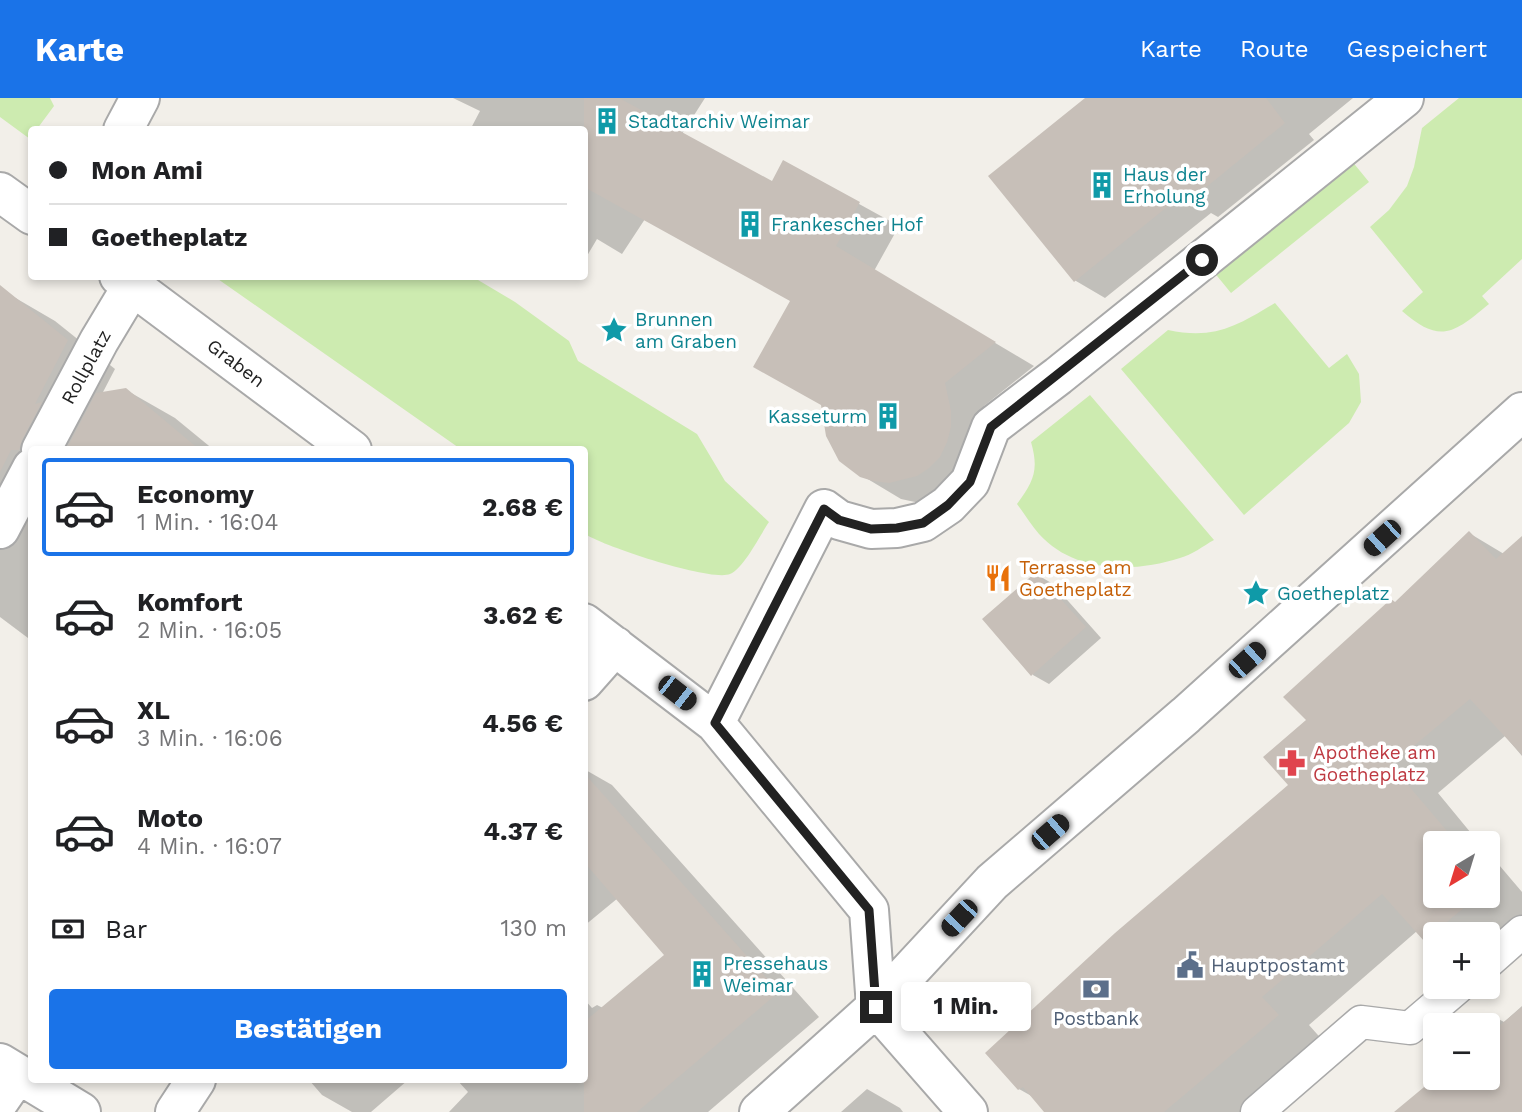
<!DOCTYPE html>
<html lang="de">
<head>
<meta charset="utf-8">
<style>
	:root { --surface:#fff; --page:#f2f2f2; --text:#202124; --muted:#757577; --line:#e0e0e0; --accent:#1a73e8 }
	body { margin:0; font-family:"Work Sans",sans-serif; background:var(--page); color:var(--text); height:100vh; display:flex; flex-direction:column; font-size:26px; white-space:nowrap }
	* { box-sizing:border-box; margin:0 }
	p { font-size:23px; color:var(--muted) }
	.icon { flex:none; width:38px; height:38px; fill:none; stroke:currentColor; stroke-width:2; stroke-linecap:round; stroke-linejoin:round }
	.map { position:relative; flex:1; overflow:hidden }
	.drawer { position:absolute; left:28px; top:348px; width:560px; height:637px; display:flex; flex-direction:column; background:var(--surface); border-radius:7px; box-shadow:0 4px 10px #0003 }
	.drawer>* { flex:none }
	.guide { position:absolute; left:28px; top:28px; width:560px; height:154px; border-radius:7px; box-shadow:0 4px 10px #0003; display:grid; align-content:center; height:154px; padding:0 21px; background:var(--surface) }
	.needle { width:46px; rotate:218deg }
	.tools { position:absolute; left:1423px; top:733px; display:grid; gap:14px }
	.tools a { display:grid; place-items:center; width:77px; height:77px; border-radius:7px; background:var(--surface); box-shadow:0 4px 10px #0003; font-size:35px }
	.end { position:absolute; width:32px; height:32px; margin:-16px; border:9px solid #222; background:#fff; box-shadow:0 0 0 4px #fff }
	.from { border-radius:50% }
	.bubble { position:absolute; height:49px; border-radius:7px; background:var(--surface); box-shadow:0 4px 10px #0003; font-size:23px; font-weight:700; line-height:49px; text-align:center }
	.car { position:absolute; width:21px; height:42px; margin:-21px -10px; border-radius:9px; box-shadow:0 0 5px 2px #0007; background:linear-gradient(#222 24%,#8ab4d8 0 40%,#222 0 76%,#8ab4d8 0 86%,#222 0) }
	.guide b { display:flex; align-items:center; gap:24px; height:66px; font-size:26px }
	.guide b+b { border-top:2px solid var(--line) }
	.guide i { width:18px; height:18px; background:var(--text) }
	ul { padding:12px 0 0; list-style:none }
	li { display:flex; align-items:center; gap:21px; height:98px; margin:0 14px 10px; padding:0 7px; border:4px solid transparent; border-radius:7px }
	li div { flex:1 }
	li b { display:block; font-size:26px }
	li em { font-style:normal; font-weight:700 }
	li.selected { border-color:var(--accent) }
	li>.icon { width:63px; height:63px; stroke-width:1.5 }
	.pay { display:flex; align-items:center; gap:18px; height:77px; padding:0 21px; font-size:26px }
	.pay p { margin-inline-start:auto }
	.action { display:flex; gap:14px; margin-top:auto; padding:14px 21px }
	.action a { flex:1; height:80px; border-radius:7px; background:var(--accent); color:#fff; font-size:28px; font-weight:700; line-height:80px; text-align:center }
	header { display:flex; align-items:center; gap:42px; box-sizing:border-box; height:98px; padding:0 35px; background:var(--accent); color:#fff }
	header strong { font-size:33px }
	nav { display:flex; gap:38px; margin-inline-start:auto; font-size:24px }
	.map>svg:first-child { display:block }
	.grass { fill:#cdebb0 }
	.shadow { fill:#0003 }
	.building { fill:#c7bfb8 }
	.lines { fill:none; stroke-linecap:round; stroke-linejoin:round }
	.lane-casing { stroke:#a9a9a9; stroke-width:35 }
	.street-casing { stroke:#a9a9a9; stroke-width:42 }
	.lane { stroke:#fff; stroke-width:32 }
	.street { stroke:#fff; stroke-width:38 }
	.route { stroke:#222; stroke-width:9 }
	.labels { text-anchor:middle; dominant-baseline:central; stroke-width:7; stroke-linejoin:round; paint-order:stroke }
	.culture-label { font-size:19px; fill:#0d838f; stroke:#fff; text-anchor:start }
	.street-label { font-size:19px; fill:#222; stroke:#fff }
	.food-label { font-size:19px; fill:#c56008; stroke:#fff; text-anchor:start }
	.health-label { font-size:19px; fill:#be3a42; stroke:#fff; text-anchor:start }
	.service-label { font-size:19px; fill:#4e5e75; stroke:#fff; text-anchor:start }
</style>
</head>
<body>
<header>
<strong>Karte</strong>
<nav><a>Karte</a><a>Route</a><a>Gespeichert</a></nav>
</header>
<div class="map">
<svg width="1522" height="1014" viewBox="0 0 1522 1014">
	<rect width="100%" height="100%" fill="#f2efe9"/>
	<path class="grass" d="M0,0H50L54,8L37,31L32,32L30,41L0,19Z
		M1459,0H1522V161L1482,198L1489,206C1453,236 1440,246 1402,213L1423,194L1370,129L1389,112L1407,88L1414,69L1422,30Z
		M1351,62L1369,84L1231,195L1213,173Z
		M215,179H473L515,204L569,243L578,263L697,336L725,383L769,424C760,437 744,470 730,476C711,484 603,448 585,436L584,352H462Z
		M1275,205L1329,270L1347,256L1359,276L1361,304L1349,325L1244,417L1121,271L1168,232C1214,242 1237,228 1275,205Z
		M1090,297L1214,442C1203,448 1192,457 1180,460C1134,475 1074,475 1039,436C1031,427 1024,415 1017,406C1034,383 1039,372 1031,344Z"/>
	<path class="shadow" d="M453,0H705L682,36L773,85L783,64L899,128L874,173L1034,268L984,308L990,337L929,407L901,401L861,377L823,307L792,203L645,121L622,156L597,141L584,163V32H470L480,13Z
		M1088,0H1353L1309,36L1314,42L1218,119L1211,115L1105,200L1076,183L991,78Z
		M7,195L55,223L115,271L102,296L126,292L175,320L214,352H32V543L0,519V203Z
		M1469,435L1504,456L1522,440V658L1505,638L1438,695L1480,746H1435V798H1488V754L1522,794V828L1488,857V836H1435V848L1425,842L1417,833L1309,927L1325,945L1243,1014H1047L1035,1000L1019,991L1290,687L1309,622L1396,505Z
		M1036,476L1053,486L1101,540L1049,586L1033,577Z
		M584,671L612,687L819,919L708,1014H449L468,994L457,982H584V901L592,910L597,907L603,910L667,857L618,800L584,828Z
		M1522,908V1014H1397L1438,980H1488V928H1478L1491,917L1504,924Z
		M309,982H408L371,1014H352L322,997Z
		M867,991L900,1010L903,1014H841Z"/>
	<path class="building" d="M584,0H619L772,83L783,62L860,104L836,148L996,244L945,285L951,313V329L947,344L940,359L929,370L917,378L889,385L873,383L860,379L839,363L826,338L821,307L753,269L790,203L584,89Z
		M1085,0H1266L1285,25L1188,104L1182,97L1074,184L988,78Z
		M0,187L68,242L35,306L42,304L22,342L19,352H11L0,374Z
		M126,290L200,352H66L96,295Z
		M1469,433L1496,461L1522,438V657L1470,601L1391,667L1458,746H1435V798H1478L1424,843L1382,796L1262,899L1279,917L1164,1014H1044L1023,989L1018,992L985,955L1115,835L1288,687L1263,659L1306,622L1283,599L1391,501L1395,504Z
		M1036,474L1086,529L1031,578L982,521Z
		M584,675L779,894L637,1014H584V924L664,857L584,764Z
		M1522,909V1014H1394L1435,980H1488V937Z"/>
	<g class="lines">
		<defs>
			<path id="lane" d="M1488,864L1522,834
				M1257,1014L1361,924L1410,930L1458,889"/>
			<path id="street" d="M123,32L140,0
				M0,94L32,117
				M119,178L352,352
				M41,352L99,243L132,188
				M0,431L32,370
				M584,525L715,625L869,812L876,909
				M584,583L615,548
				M715,625L824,411L839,422L871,431L897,430L923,424L948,407L970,384L991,329L1058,278L1404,0
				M876,909L968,1014
				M0,965L81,1014
				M0,1002L18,976
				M175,1014L196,982
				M759,1014L876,909L992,784L1186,617L1522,314"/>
		</defs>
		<use href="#lane" class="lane-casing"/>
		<use href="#street" class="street-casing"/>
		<use href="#lane" class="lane"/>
		<use href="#street" class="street"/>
	</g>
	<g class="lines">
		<path class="route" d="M876,909L869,812L715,625L824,411L839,422L871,431L897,430L923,425L948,407L970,384L991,329L1202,162"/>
	</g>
	<defs>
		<symbol id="building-bare" viewBox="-9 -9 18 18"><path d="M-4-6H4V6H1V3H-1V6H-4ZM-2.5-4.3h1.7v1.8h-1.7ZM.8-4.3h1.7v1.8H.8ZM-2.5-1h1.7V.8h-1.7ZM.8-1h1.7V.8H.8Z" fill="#0f9aa8" stroke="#fff" stroke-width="2.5" paint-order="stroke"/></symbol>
		<symbol id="sight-bare" viewBox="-9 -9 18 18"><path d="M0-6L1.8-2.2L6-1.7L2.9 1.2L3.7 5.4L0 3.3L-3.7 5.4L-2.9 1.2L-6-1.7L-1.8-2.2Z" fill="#0f9aa8" stroke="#fff" stroke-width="2.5" paint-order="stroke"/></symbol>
		<symbol id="restaurant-bare" viewBox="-9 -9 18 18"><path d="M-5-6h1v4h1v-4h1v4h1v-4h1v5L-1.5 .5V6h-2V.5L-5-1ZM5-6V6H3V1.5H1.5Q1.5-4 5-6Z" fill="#e8710a" stroke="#fff" stroke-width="2.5" paint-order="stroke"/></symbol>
		<symbol id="pharmacy-bare" viewBox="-9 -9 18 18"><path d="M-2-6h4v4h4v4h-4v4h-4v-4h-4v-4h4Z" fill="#e0444e" stroke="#fff" stroke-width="2.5" paint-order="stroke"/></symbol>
		<symbol id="civic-bare" viewBox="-9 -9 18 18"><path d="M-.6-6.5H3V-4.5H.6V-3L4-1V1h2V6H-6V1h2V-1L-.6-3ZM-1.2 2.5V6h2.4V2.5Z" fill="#5c6f8a" stroke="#fff" stroke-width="2.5" paint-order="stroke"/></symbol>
		<symbol id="bank-bare" viewBox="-9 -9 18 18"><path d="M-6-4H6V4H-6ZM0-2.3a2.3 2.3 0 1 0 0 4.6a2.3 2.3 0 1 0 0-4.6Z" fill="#5c6f8a" stroke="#fff" stroke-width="2.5" paint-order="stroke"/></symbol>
	</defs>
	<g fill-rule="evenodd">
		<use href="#building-bare" x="588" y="4" width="38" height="38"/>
		<use href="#building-bare" x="1083" y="68" width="38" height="38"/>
		<use href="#building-bare" x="731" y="107" width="38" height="38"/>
		<use href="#sight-bare" x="595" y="213" width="38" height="38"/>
		<use href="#building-bare" x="869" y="299" width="38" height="38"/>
		<use href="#restaurant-bare" x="979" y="461" width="38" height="38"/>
		<use href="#sight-bare" x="1237" y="476" width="38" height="38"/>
		<use href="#pharmacy-bare" x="1273" y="646" width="38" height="38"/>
		<use href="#civic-bare" x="1171" y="848" width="38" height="38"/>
		<use href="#building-bare" x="683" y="857" width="38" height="38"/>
		<use href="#bank-bare" x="1077" y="872" width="38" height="38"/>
	</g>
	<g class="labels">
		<g class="culture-label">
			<text x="628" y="23">Stadtarchiv Weimar</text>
			<text x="1123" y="76">Haus der<tspan x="1123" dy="22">Erholung</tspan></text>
			<text x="771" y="126">Frankescher Hof</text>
			<text x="635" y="221">Brunnen<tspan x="635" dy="22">am Graben</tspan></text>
			<text x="867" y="318" text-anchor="end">Kasseturm</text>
			<text x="1277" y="495">Goetheplatz</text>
			<text x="723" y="865">Pressehaus<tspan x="723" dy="22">Weimar</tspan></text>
		</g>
		<g class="street-label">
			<text transform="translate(236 265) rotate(37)">Graben</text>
			<text transform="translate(86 269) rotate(-61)">Rollplatz</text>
		</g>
		<g class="food-label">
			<text x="1019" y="469">Terrasse am<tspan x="1019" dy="22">Goetheplatz</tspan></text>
		</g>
		<g class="health-label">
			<text x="1313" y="654">Apotheke am<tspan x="1313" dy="22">Goetheplatz</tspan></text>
		</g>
		<g class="service-label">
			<text x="1211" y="867">Hauptpostamt</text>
			<text x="1096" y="920" text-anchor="middle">Postbank</text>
		</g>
	</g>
</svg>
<div class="tools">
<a><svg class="needle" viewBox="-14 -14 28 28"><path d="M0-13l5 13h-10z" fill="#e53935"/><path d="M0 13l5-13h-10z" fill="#757577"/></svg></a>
<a>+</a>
<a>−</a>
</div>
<i class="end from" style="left:1202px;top:162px"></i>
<i class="end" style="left:876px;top:909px"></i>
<div class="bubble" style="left:901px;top:884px;width:130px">1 Min.</div>
<i class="car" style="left:1382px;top:440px;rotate:228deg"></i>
<i class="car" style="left:1247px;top:562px;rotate:48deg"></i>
<i class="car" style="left:677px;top:595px;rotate:128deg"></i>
<i class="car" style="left:1050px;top:734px;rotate:49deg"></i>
<i class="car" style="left:959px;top:820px;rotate:223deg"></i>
<div class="guide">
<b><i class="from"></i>Mon Ami</b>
<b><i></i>Goetheplatz</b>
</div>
<section class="drawer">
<ul>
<li class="selected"><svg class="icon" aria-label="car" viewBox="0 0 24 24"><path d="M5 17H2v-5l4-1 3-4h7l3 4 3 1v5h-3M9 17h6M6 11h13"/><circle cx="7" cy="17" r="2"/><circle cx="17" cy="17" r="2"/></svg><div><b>Economy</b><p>1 Min. · 16:04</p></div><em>2.68 €</em></li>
<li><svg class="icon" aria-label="car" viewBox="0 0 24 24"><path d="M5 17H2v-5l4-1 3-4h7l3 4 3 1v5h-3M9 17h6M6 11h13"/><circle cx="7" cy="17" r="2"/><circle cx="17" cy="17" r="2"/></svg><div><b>Komfort</b><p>2 Min. · 16:05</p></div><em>3.62 €</em></li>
<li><svg class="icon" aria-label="car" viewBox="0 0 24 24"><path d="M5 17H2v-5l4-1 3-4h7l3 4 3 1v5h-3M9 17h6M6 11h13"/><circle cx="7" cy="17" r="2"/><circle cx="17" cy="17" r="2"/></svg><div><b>XL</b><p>3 Min. · 16:06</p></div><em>4.56 €</em></li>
<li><svg class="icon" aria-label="car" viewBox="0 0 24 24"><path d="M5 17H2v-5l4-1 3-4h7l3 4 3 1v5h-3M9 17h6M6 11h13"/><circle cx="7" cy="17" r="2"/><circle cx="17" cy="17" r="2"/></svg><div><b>Moto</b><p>4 Min. · 16:07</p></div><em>4.37 €</em></li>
</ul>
<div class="pay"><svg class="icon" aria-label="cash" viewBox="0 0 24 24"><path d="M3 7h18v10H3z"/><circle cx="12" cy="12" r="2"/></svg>Bar<p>130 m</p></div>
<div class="action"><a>Bestätigen</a></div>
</section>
</div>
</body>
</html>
